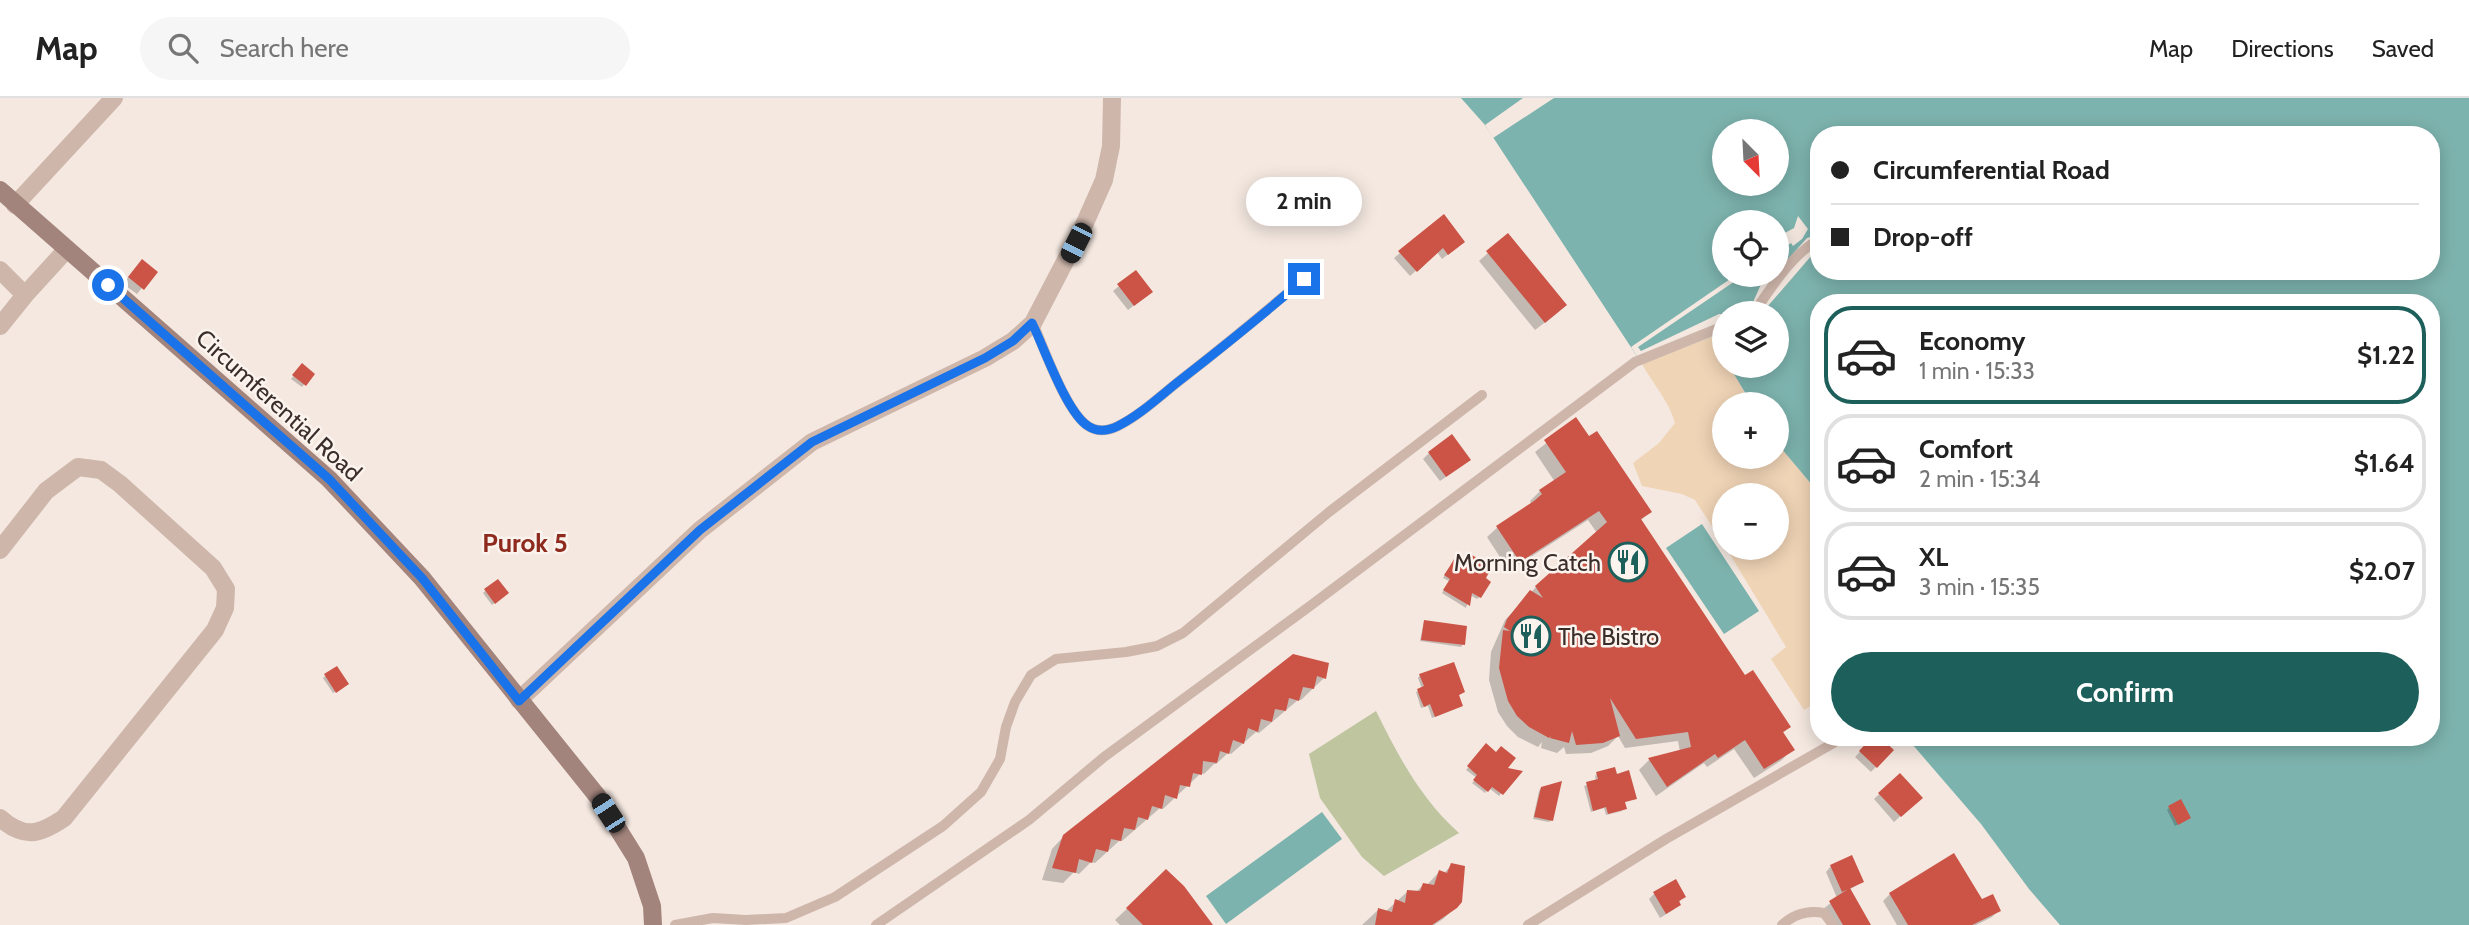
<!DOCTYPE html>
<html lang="en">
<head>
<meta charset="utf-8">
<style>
	:root { --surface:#fff; --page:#f6f6f6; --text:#222; --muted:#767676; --line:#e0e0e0; --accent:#1d5f5a }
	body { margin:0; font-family:Cabin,sans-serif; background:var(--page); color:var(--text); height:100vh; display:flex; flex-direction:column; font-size:26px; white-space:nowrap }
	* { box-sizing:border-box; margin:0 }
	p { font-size:23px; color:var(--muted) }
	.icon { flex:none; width:38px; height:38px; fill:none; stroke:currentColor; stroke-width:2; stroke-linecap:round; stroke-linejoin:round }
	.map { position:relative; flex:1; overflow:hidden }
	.side { position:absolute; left:1810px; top:196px; width:630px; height:452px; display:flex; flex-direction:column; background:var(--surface); border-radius:28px; box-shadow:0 4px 18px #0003 }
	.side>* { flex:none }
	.guide { position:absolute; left:1810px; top:28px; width:630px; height:154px; border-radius:28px; box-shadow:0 4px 18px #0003; display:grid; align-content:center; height:154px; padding:0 21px; background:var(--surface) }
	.needle { width:46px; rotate:156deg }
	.fabs { position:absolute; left:1712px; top:21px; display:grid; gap:14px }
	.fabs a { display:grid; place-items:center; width:77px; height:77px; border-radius:50%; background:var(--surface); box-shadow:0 4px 18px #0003; font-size:35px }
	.end { position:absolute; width:32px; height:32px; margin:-16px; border:9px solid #1a73e8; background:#fff; box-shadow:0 0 0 4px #fff }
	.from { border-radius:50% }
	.bubble { position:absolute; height:49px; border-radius:24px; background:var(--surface); box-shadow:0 4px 18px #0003; font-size:23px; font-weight:800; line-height:49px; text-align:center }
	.car { position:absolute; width:21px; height:42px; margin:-21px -10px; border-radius:9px; box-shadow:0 0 5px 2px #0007; background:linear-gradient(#222 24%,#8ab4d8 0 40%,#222 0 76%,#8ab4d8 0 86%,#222 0) }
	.guide b { display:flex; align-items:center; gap:24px; height:66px; font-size:26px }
	.guide b+b { border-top:2px solid var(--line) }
	.guide i { width:18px; height:18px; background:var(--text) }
	ul { padding:12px 0 0; list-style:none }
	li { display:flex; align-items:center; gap:21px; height:98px; margin:0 14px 10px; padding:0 7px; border:4px solid var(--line); border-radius:28px }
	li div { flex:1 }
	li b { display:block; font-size:26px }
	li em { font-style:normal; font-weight:800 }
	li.selected { border-color:var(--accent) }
	li>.icon { width:63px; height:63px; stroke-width:1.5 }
	.cta { display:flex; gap:14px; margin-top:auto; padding:14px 21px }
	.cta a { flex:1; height:80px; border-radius:42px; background:var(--accent); color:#fff; font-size:28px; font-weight:800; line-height:80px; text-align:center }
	header { display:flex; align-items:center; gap:42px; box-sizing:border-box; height:98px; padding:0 35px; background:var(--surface); border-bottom:2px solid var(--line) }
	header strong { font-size:33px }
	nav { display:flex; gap:38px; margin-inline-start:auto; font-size:24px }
	.search { width:490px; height:63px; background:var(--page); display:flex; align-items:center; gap:18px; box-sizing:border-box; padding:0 24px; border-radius:38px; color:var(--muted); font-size:26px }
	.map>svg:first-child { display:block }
	.green { fill:#bec59f }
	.sand { fill:#f0d4b6 }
	.water { fill:#7db3ae; fill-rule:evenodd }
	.pier { fill:#f4e8e0 }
	.shadow { fill:#0003 }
	.building { fill:#cb5447 }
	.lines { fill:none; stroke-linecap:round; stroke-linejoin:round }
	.lane { stroke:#ceb6ab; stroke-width:10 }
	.street { stroke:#ceb6ab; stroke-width:18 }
	.secondary { stroke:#a2847c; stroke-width:18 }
	.route { stroke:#1a73e8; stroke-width:9 }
	.labels { text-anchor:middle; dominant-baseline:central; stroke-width:5; stroke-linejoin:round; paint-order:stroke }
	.street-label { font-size:24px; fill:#3b2d2a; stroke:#fbf3ed }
	.poi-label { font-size:24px; fill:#3b2d2a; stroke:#fbf3ed; text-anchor:end }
	.neighbourhood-label { font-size:26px; font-weight:bold; fill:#8f2a1f; stroke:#fbf3ed }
</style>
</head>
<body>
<header>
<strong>Map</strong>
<div class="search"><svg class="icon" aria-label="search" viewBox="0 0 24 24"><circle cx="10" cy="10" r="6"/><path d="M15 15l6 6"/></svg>Search here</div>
<nav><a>Map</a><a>Directions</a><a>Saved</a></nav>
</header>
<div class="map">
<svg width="2469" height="827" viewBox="0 0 2469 827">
	<rect width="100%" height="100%" fill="#f4e8e0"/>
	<path class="green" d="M1376,613C1399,659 1420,700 1459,735L1384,778L1362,759L1320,700L1309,656Z"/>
	<path class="sand" d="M1716,236L1724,257V268H1729L1752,306H1724V359H1776V344L1818,394V604L1804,612L1771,561L1786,549L1726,450H1776V397H1724V447L1695,402L1682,396L1642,388L1633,365L1659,345L1675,325C1669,303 1653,286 1642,266Z"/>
	<path class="water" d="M1461,0H2469V827H2060L2029,791L1981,726L1906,639H2431V205H1818V394L1776,344V306H1752L1729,268H1776V215H1724V257L1716,237L1642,266L1485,27ZM1724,33H1776V86H1724ZM1818,37H2431V173H1818ZM1724,124H1776V177H1724Z
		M1702,426L1759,513L1724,536L1666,450Z
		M1322,714L1342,741L1226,826L1206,798Z"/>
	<path class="pier" d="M1523,0H1554L1493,40L1485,27Z
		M1798,118L1808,131L1802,141L1793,148L1791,145L1776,155V149L1786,142L1783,136L1794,130Z
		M1818,137V150L1762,215H1740L1750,211L1762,184L1772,179L1807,140Z
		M1736,177H1744L1638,249L1641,253L1719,216H1724V234L1642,266L1631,249Z"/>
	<path class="shadow" d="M1444,118L1458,149L1442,161L1437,154L1410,178L1394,160Z
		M1507,138L1556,216L1535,232L1479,163Z
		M136,169L155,174L137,196L123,186Z
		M1136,174L1145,199L1128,212L1113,193Z
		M302,268L313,276L302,289L291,281Z
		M1576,322L1650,414L1640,423L1744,580L1789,629L1782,636L1792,651L1782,662L1754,680L1734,651L1707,669L1704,665L1656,698L1639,672L1649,662L1680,654L1678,643L1625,650L1618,638L1608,648L1591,655L1566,656L1564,649L1557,655L1541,650L1542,644L1538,649L1518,639L1507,628L1498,614L1489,582L1491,554L1505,522L1536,489L1597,435L1588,422L1509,473L1487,439L1498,429L1532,407L1530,403L1540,393L1555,384L1535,354Z
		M1429,355L1463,367L1440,383L1423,361Z
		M1452,465L1483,481L1480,499L1477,501L1470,497L1466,510L1442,495L1449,483L1443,480Z
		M485,493L504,497L492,507L483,495Z
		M1424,524L1463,546L1461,549L1420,543Z
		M1294,558L1324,580L1301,602H1298L1259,635L1256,634L1231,656L1228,655L1216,666H1214L1204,676L1201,675L1163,711L1160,710L1122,743H1119L1095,765L1091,764L1079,776L1074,774L1063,785L1042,782L1052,751L1064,738Z
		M1420,577L1461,596L1457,598L1461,608L1432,620L1428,608L1421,610L1416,594L1422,591L1418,580Z
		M325,578L345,588L333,595L323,580Z
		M1874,639H1877L1892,652L1871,674L1855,659Z
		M1487,648L1496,656L1505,671L1519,674L1499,698L1489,690L1485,695L1472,685L1477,680L1466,672Z
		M1597,676L1616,678L1635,700L1623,705L1625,710L1622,713L1606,717L1604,710L1591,714L1584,688L1596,683L1595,678Z
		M1900,677L1920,700L1894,724L1874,701Z
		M1541,690L1552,722L1549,724L1533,721L1539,693Z
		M2169,710L2186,722L2175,728L2167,712Z
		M1452,767L1456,809L1443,821L1434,827H1362L1378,812L1385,814L1407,794H1416L1423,787H1427L1439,774L1444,775Z
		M1831,768L1862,784L1849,792L1869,827H1832L1823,811L1837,800L1826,774Z
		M1166,774L1211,827H1120L1115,822Z
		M1654,796L1684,798L1673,812L1660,820L1649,801Z
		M1890,796L1982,804L1999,812L1992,819L1976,827H1897L1883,803Z"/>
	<path class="building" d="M1444,116L1465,144L1448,157L1443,150L1417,174L1398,153Z
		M1508,135L1567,207L1545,225L1486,153Z
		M142,161L158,174L144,192L128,179Z
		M1136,172L1153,194L1134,208L1117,186Z
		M302,265L315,276L306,288L292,277Z
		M1576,319L1589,338L1597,333L1652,414L1641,421L1745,577L1753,572L1791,629L1783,634L1795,652L1764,671L1745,642L1718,660L1715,656L1667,689L1648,660L1691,649L1688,634L1636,641L1610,600L1620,638L1603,645L1576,647L1572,633L1569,645L1550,640L1551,638L1549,640L1529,629L1517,618L1508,603L1499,570L1503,532L1510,533L1504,529L1507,521L1530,492L1543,500L1535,488L1607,424L1599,413L1520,464L1496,428L1534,403L1542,396L1539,392L1566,374L1544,342Z
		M1452,336L1471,362L1446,379L1428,354Z
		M1467,454L1492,469L1486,480L1491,484L1481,500L1472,495L1470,508L1443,492L1450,481L1444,477L1450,468L1454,461L1460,464Z
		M498,481L509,495L495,506L484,491Z
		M1424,522L1467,528L1465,547L1421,542Z
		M1293,556L1329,565L1326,581L1317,578L1314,591L1303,589L1299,603L1289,600L1286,613L1275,611L1272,624L1261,621L1258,634L1248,630L1244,646L1233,642L1229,656L1220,653L1217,665L1203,663L1202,677L1193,675L1190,689L1180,687L1177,701L1165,697L1162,711L1152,708L1148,722L1138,719L1135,732L1124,730L1121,743L1111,741L1108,754L1096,751L1092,765L1079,761L1076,775L1052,770L1063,737Z
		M1454,564L1465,594L1459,597L1463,608L1435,619L1430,606L1424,609L1420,600L1417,591L1424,588L1419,576Z
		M337,568L349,586L336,595L324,576Z
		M1872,639H1880L1894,652L1877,670L1859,653Z
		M1486,645L1496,654L1501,648L1516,660L1508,670L1523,673L1503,697L1492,689L1488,694L1473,682L1477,677L1467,668Z
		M1615,669L1617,676L1629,672L1637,701L1625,704L1627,711L1608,716L1606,709L1593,713L1586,684L1598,681L1596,674Z
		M1900,675L1923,700L1901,719L1878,695Z
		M1562,683L1553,723L1534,719L1541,689Z
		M2181,701L2191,720L2178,727L2168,708Z
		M1954,755L1982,801L1993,796L2001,813L1972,827H1908L1889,795Z
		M1852,757L1864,784L1842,794L1830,767Z
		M1451,765L1465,768L1462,804L1457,810L1432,827H1375L1378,810L1392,814L1395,801L1405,805L1407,792L1420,793L1423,785L1434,787L1439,772L1447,775Z
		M1166,771L1184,788L1213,827H1143L1126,810Z
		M1676,781L1686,799L1679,803L1681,807L1666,816L1653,794Z
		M1850,790L1871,827H1843L1829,803Z"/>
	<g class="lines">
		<path class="lane" d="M1749,215L1757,210C1773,187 1793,156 1818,142
			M1033,225C1044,250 1066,314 1088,328C1097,334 1108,333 1118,328C1142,316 1162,296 1183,280C1224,248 1264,215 1304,181
			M675,827L713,820L746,822L786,820L835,799L943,728L981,694L1000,661L1006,629L1015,604L1031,577L1056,561L1126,554L1157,548L1183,535L1329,414L1482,297
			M876,827L1029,722L1104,659L1310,508L1635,264L1724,228
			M1528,827L1666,741L1844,639
			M1782,827C1794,816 1808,812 1824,815L1833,827"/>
		<path class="street" d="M15,107L114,0
			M0,172L25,197L0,228
			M25,197L67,151
			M0,452L46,393L78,369L101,372L120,386L213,470L226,491L225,510L215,532L64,720C39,737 24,741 0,720
			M519,602L700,432L812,344L985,260L1013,243L1033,225L1084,127L1104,82L1111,48L1112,0"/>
		<path class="secondary" d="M0,92L329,381L422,480L598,699L636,760L652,808L653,827"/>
	</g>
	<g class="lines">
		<path class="route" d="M108,187L329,381L422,480L519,603L700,432L812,344L985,260L1013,243L1032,225C1044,249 1066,314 1088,328C1097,334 1108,333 1118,328C1142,316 1162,296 1183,280C1224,248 1265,215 1304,181"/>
	</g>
	<defs>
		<symbol id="restaurant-ring" viewBox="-11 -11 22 22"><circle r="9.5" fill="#fbf3ed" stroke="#1d5f5a" stroke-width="1.5"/><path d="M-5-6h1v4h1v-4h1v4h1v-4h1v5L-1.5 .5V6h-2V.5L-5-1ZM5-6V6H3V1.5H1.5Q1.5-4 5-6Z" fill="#1d5f5a"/></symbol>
	</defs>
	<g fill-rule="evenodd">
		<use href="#restaurant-ring" x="1606" y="442" width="44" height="44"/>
		<use href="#restaurant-ring" x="1509" y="516" width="44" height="44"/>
	</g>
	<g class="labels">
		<g class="street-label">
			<text transform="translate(279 307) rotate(42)">Circumferential Road</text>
		</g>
		<g class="poi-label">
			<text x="1601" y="464">Morning Catch</text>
			<text x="1558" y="538" text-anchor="start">The Bistro</text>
		</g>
		<g class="neighbourhood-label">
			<text x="525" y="445">Purok 5</text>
		</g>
	</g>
</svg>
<div class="fabs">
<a><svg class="needle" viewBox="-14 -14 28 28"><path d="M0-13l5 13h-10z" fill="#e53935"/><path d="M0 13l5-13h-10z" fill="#767676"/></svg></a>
<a><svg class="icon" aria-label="locate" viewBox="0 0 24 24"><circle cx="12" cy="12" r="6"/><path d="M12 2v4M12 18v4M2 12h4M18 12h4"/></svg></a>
<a><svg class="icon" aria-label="layers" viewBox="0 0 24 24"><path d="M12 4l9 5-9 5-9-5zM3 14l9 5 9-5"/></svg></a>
<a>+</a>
<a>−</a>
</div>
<i class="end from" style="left:108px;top:187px"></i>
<i class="end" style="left:1304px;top:181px"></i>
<div class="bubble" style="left:1246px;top:79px;width:116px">2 min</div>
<i class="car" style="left:1076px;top:145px;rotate:207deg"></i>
<i class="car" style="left:608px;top:715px;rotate:327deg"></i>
<div class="guide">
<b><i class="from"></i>Circumferential Road</b>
<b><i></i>Drop-off</b>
</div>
<section class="side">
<ul>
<li class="selected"><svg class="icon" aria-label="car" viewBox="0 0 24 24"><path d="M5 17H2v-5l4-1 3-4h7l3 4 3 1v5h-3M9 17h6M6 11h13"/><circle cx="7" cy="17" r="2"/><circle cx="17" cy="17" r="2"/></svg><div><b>Economy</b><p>1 min · 15:33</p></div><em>$1.22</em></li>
<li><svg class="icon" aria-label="car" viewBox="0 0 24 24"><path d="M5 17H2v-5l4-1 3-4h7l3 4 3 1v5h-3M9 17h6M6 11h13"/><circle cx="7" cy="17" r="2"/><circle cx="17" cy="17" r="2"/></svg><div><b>Comfort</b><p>2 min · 15:34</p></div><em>$1.64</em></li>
<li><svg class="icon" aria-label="car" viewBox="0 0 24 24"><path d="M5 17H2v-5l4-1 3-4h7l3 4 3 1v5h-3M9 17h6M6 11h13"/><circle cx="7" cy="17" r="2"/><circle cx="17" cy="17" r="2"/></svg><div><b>XL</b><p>3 min · 15:35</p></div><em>$2.07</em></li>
</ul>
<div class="cta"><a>Confirm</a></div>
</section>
</div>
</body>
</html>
